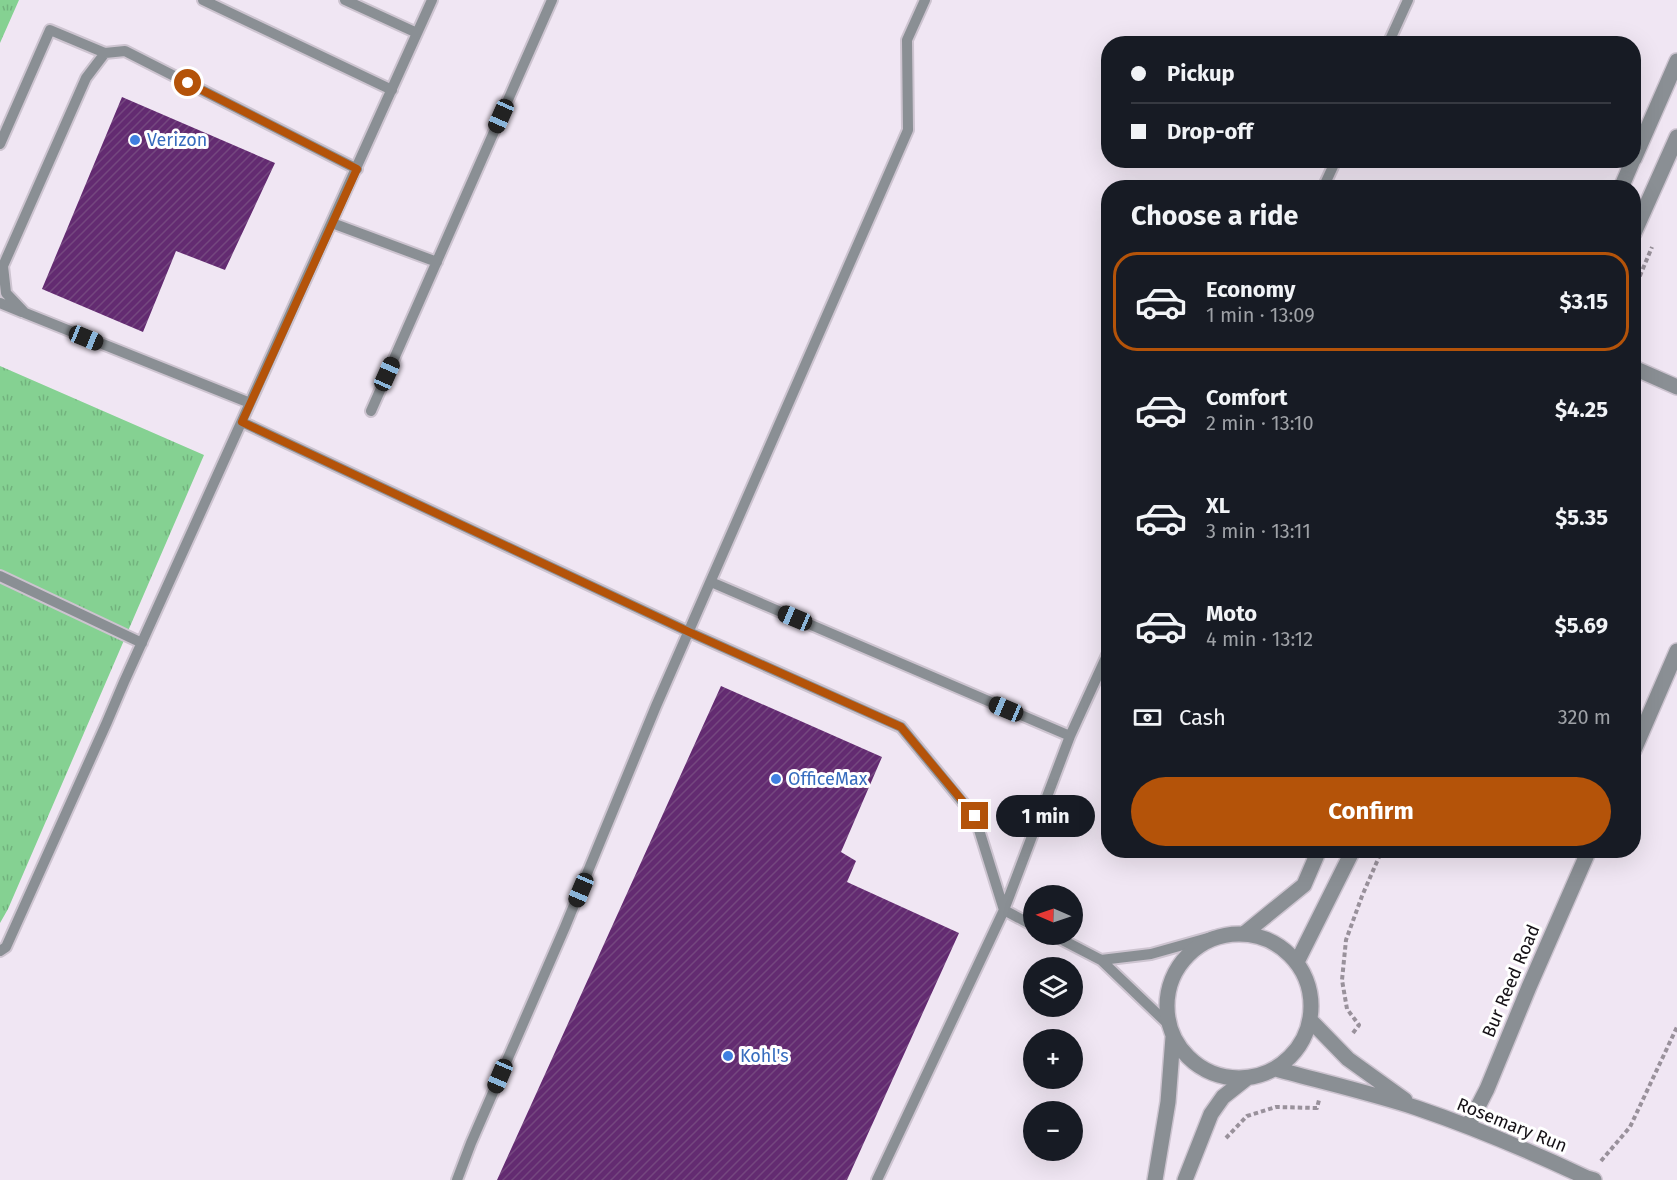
<!DOCTYPE html>
<html lang="en">
<head>
<meta charset="utf-8">
<style>
	:root { --surface:#171b24; --page:#20242c; --text:#f1f3f6; --muted:#9ea1a6; --line:#363941; --accent:#b45309 }
	body { margin:0; font-family:"Fira Sans",sans-serif; background:var(--page); color:var(--text); height:100vh; display:flex; flex-direction:column; font-size:22px; white-space:nowrap }
	* { box-sizing:border-box; margin:0 }
	p { font-size:20px; color:var(--muted) }
	.icon { flex:none; width:33px; height:33px; fill:none; stroke:currentColor; stroke-width:2; stroke-linecap:round; stroke-linejoin:round }
	.map { position:relative; flex:1; overflow:hidden }
	.panel { position:absolute; left:1101px; top:180px; width:540px; height:678px; display:flex; flex-direction:column; background:var(--surface); border-radius:24px; box-shadow:0 6px 24px #0002 }
	.panel>* { flex:none }
	.hud { position:absolute; left:1101px; top:36px; width:540px; height:132px; border-radius:24px; box-shadow:0 6px 24px #0002; display:grid; align-content:center; height:132px; padding:0 30px; background:var(--surface) }
	.needle { width:39px; rotate:272deg }
	.controls { position:absolute; left:1023px; top:885px; display:grid; gap:12px }
	.controls a { display:grid; place-items:center; width:60px; height:60px; border-radius:50%; background:var(--surface); box-shadow:0 6px 24px #0002; font-size:30px }
	.end { position:absolute; width:27px; height:27px; margin:-14px; border:8px solid #b45309; background:#fff; box-shadow:0 0 0 3px #fff }
	.from { border-radius:50% }
	.bubble { position:absolute; height:42px; border-radius:21px; background:var(--surface); box-shadow:0 6px 24px #0002; font-size:20px; font-weight:700; line-height:42px; text-align:center }
	.car { position:absolute; width:18px; height:36px; margin:-18px -9px; border-radius:8px; box-shadow:0 0 4px 2px #0007; background:linear-gradient(#222 24%,#8ab4d8 0 40%,#222 0 76%,#8ab4d8 0 86%,#222 0) }
	.hud b { display:flex; align-items:center; gap:21px; height:57px; font-size:22px }
	.hud b+b { border-top:2px solid var(--line) }
	.hud i { width:15px; height:15px; background:var(--text) }
	ul { padding:0; list-style:none }
	li { display:flex; align-items:center; gap:18px; height:99px; margin:0 12px 9px; padding:0 18px; border:3px solid transparent; border-radius:24px }
	li div { flex:1 }
	li b { display:block; font-size:22px }
	li em { font-style:normal; font-weight:700 }
	li.current { border-color:var(--accent) }
	li>.icon { width:54px; height:54px; stroke-width:1.5 }
	h2 { padding:0 30px; font-size:27px; line-height:72px }
	.pay { display:flex; align-items:center; gap:15px; height:66px; padding:0 30px; font-size:22px }
	.pay p { margin-inline-start:auto }
	.button { display:flex; gap:12px; margin-top:auto; padding:12px 30px }
	.button a { flex:1; height:69px; border-radius:36px; background:var(--accent); color:#fff; font-size:24px; font-weight:700; line-height:69px; text-align:center }
	.map>svg:first-child { display:block }
	.grass { fill:url(#grass-tufts) }
	.building { fill:url(#building-hatch) }
	.lines { fill:none; stroke-linecap:round; stroke-linejoin:round }
	.service-casing { stroke:#cdc4d0; stroke-width:14 }
	.minor-casing { stroke:#cdc4d0; stroke-width:18 }
	.path { stroke:#99919b; stroke-width:4; stroke-dasharray:4.5 3; stroke-linecap:butt }
	.service { stroke:#8a8f94; stroke-width:10 }
	.minor { stroke:#8a8f94; stroke-width:15 }
	.route { stroke:#b45309; stroke-width:8 }
	.shop-dot { fill:#3f7fe0; stroke:#fff; stroke-width:2 }
	.labels { text-anchor:middle; dominant-baseline:central; stroke-width:6; stroke-linejoin:round; paint-order:stroke }
	.shop-label { font-size:18px; fill:#366cbe; stroke:#fff; text-anchor:start }
	.street-label { font-size:18px; fill:#151116; stroke:#fff }
</style>
</head>
<body>
<div class="map">
<svg width="1677" height="1180" viewBox="0 0 1677 1180">
	<defs>
		<pattern id="grass-tufts" width="24" height="20" patternUnits="userSpaceOnUse" patternTransform="scale(1.5)"><rect width="24" height="20" fill="#85d192"/><path d="M3 7l-1-3M5 7V3M7 7l1-3M15 17l-1-3M17 17v-4M19 17l1-3" fill="none" stroke="#72b27d"/></pattern>
		<pattern id="building-hatch" width="6" height="6" patternUnits="userSpaceOnUse" patternTransform="scale(1.5)"><rect width="6" height="6" fill="#632b71"/><path d="M-1 1l2-2M0 6l6-6M5 7l2-2" fill="none" stroke="#74477f"/></pattern>
	</defs>
	<rect width="100%" height="100%" fill="#f0e6f3"/>
	<path class="grass" d="M0,0H19L0,43Z
		M0,366L204,455L8,909L0,923Z"/>
	<path class="building" d="M122,97L275,163L225,270L176,251L143,332L42,289Z
		M721,686L882,757L841,852L856,861L847,882L959,933L847,1180H497Z"/>
	<g class="lines">
		<defs>
			<path id="service" d="M203,0L392,90
				M345,0L417,33
				M1388,44L1408,0
				M0,144L50,30L105,53
				M1323,188L1336,160
				M332,223L437,262
				M0,303L22,312
				M250,403L25,313L6,293L3,266L86,78L105,53L125,51L357,169
				M371,411L552,0
				M242,422L689,632L901,727L975,817L1004,910L1070,736L1108,653
				M0,576L142,643
				M711,582L1070,736
				M1051,934L1101,960
				M0,951L6,947L107,722L124,682L432,0
				M1170,1026L1101,960L1151,954L1215,936
				M457,1180L471,1143L565,927L656,706L908,130L907,40L925,0
				M877,1180L1004,910L1034,926"/>
			<path id="minor" d="M1634,159L1677,61
				M1621,188L1633,160
				M1634,233L1677,137
				M1634,368L1677,387
				M1634,750L1677,651
				M1245,933L1304,885L1319,850
				M1167 1006a72 72 0 1 1 144 0a72 72 0 1 1-144 0Z
				M1297,962L1353,850
				M1310,1020L1348,1059L1405,1100
				M1276,1069C1323,1082 1371,1093 1417,1108C1476,1128 1532,1152 1587,1178L1594,1180
				M1468,1126L1487,1089L1529,987L1589,850
				M1155,1180L1168,1102L1173,1037
				M1185,1180L1211,1114L1223,1097L1247,1078"/>
		</defs>
		<use href="#service" class="service-casing"/>
		<use href="#minor" class="minor-casing"/>
		<path class="path" d="M1634,290L1652,247
			M1353,1033L1359,1025L1347,1009L1342,980L1346,940L1362,896L1382,850
			M1226,1138L1247,1116L1276,1107L1317,1108L1319,1100
			M1601,1161L1630,1127L1677,1027"/>
		<use href="#service" class="service"/>
		<use href="#minor" class="minor"/>
	</g>
	<g class="lines">
		<path class="route" d="M188,83L357,169L242,422L689,632L901,727L975,816"/>
	</g>
	<g class="shop-dot">
		<circle cx="135" cy="140" r="6"/>
		<circle cx="776" cy="779" r="6"/>
		<circle cx="728" cy="1056" r="6"/>
	</g>
	<g class="labels">
		<g class="shop-label">
			<text x="147" y="140">Verizon</text>
			<text x="788" y="779">OfficeMax</text>
			<text x="740" y="1056">Kohl's</text>
		</g>
		<g class="street-label">
			<text transform="translate(1511 981) rotate(-67)">Bur Reed Road</text>
			<text transform="translate(1512 1125) rotate(22)">Rosemary Run</text>
		</g>
	</g>
</svg>
<div class="controls">
<a><svg class="needle" viewBox="-14 -14 28 28"><path d="M0-13l5 13h-10z" fill="#e53935"/><path d="M0 13l5-13h-10z" fill="#9ea1a6"/></svg></a>
<a><svg class="icon" aria-label="layers" viewBox="0 0 24 24"><path d="M12 4l9 5-9 5-9-5zM3 14l9 5 9-5"/></svg></a>
<a>+</a>
<a>−</a>
</div>
<i class="end from" style="left:188px;top:83px"></i>
<i class="end" style="left:975px;top:816px"></i>
<div class="bubble" style="left:996px;top:795px;width:99px">1 min</div>
<i class="car" style="left:501px;top:116px;rotate:204deg"></i>
<i class="car" style="left:86px;top:338px;rotate:112deg"></i>
<i class="car" style="left:387px;top:374px;rotate:24deg"></i>
<i class="car" style="left:795px;top:618px;rotate:293deg"></i>
<i class="car" style="left:1006px;top:709px;rotate:293deg"></i>
<i class="car" style="left:581px;top:890px;rotate:203deg"></i>
<i class="car" style="left:500px;top:1076px;rotate:203deg"></i>
<div class="hud">
<b><i class="from"></i>Pickup</b>
<b><i></i>Drop-off</b>
</div>
<section class="panel">
<h2>Choose a ride</h2>
<ul>
<li class="current"><svg class="icon" aria-label="car" viewBox="0 0 24 24"><path d="M5 17H2v-5l4-1 3-4h7l3 4 3 1v5h-3M9 17h6M6 11h13"/><circle cx="7" cy="17" r="2"/><circle cx="17" cy="17" r="2"/></svg><div><b>Economy</b><p>1 min · 13:09</p></div><em>$3.15</em></li>
<li><svg class="icon" aria-label="car" viewBox="0 0 24 24"><path d="M5 17H2v-5l4-1 3-4h7l3 4 3 1v5h-3M9 17h6M6 11h13"/><circle cx="7" cy="17" r="2"/><circle cx="17" cy="17" r="2"/></svg><div><b>Comfort</b><p>2 min · 13:10</p></div><em>$4.25</em></li>
<li><svg class="icon" aria-label="car" viewBox="0 0 24 24"><path d="M5 17H2v-5l4-1 3-4h7l3 4 3 1v5h-3M9 17h6M6 11h13"/><circle cx="7" cy="17" r="2"/><circle cx="17" cy="17" r="2"/></svg><div><b>XL</b><p>3 min · 13:11</p></div><em>$5.35</em></li>
<li><svg class="icon" aria-label="car" viewBox="0 0 24 24"><path d="M5 17H2v-5l4-1 3-4h7l3 4 3 1v5h-3M9 17h6M6 11h13"/><circle cx="7" cy="17" r="2"/><circle cx="17" cy="17" r="2"/></svg><div><b>Moto</b><p>4 min · 13:12</p></div><em>$5.69</em></li>
</ul>
<div class="pay"><svg class="icon" aria-label="cash" viewBox="0 0 24 24"><path d="M3 7h18v10H3z"/><circle cx="12" cy="12" r="2"/></svg>Cash<p>320 m</p></div>
<div class="button"><a>Confirm</a></div>
</section>
</div>
</body>
</html>
